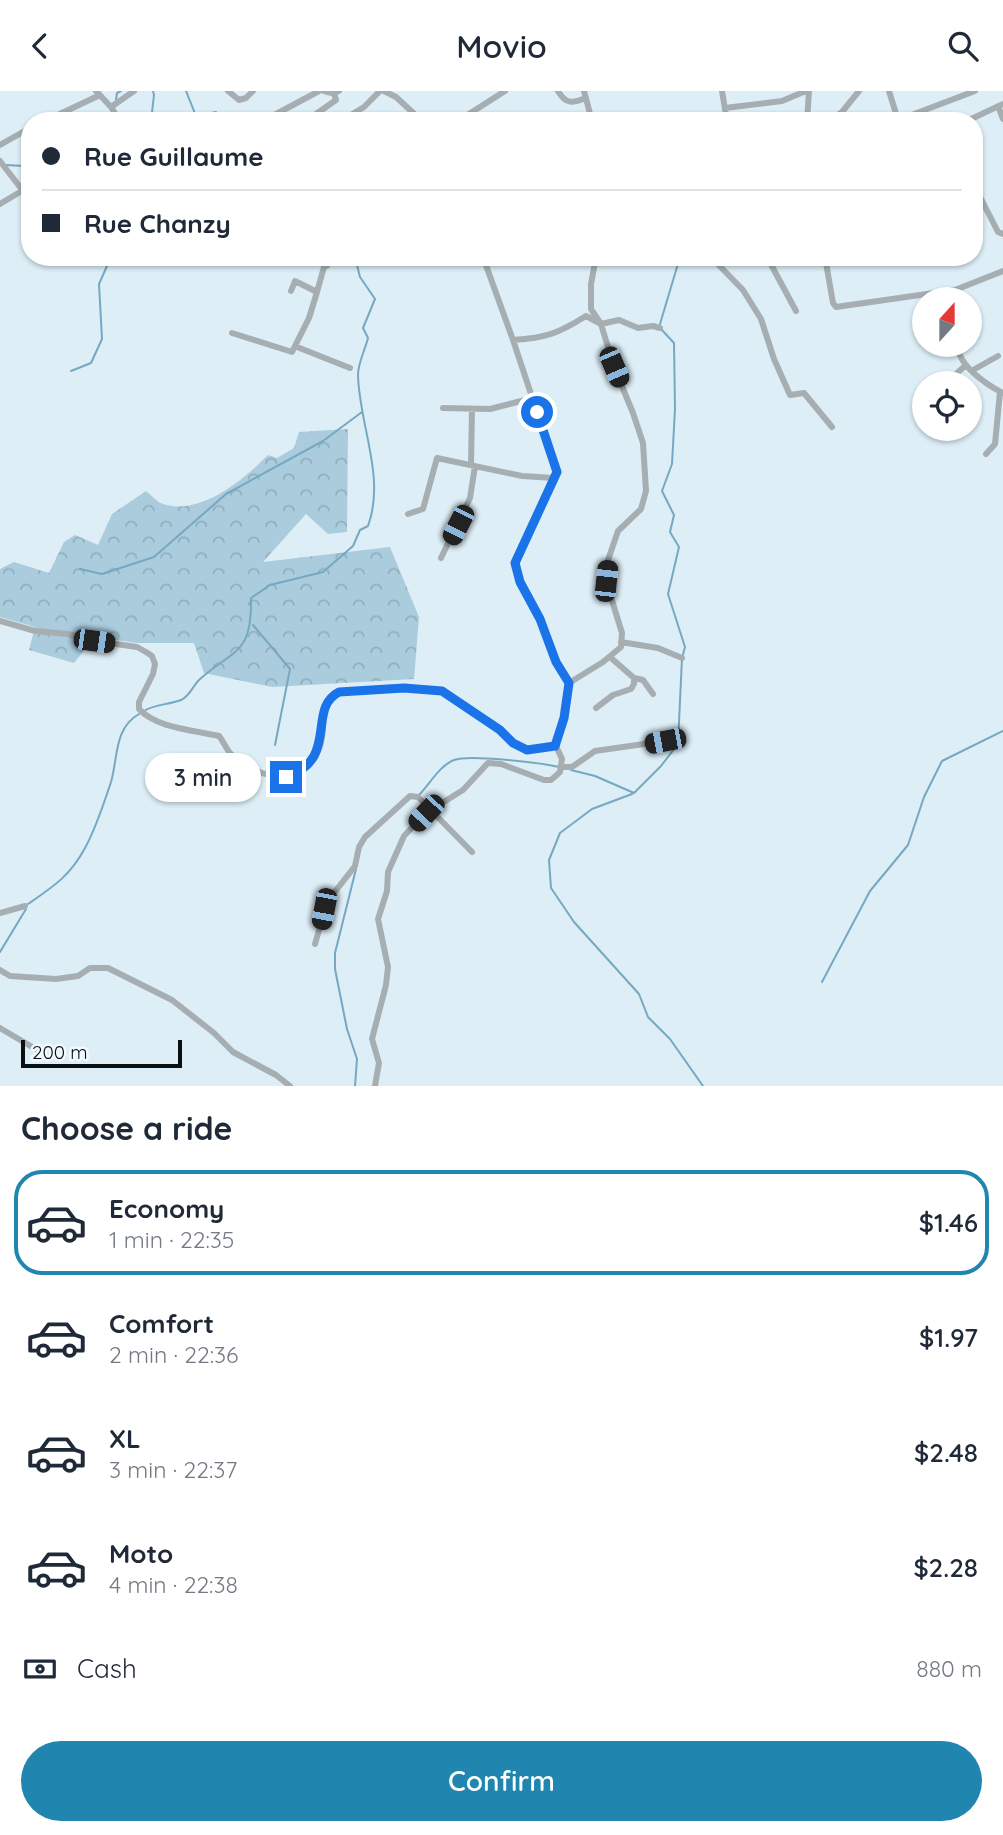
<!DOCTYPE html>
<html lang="en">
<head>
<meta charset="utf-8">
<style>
	:root { --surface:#fff; --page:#f6f6f7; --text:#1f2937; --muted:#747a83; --line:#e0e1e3; --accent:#2085af }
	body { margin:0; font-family:Quicksand,sans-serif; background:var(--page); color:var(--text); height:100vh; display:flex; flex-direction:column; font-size:26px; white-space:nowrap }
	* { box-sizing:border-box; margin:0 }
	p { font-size:23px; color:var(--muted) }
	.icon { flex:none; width:38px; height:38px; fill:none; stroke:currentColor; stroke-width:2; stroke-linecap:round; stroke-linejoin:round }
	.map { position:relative; height:995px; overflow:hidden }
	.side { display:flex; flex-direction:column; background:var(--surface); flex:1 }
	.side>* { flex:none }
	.top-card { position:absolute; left:21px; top:21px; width:962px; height:154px; border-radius:28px; box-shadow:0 2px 5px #0004; display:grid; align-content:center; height:154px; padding:0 21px; background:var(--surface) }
	.needle { width:46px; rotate:21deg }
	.buttons { position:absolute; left:912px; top:196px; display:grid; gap:14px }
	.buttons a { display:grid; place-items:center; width:70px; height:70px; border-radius:50%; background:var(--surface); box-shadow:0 2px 5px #0004; font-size:35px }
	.scale { position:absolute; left:21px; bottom:18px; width:161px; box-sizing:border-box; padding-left:7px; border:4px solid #0b1013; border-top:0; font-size:19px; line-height:24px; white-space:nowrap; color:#0b1013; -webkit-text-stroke:5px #f0faff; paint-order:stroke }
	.end { position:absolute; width:32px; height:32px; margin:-16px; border:9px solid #1a73e8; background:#fff; box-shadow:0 0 0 4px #fff }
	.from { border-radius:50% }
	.bubble { position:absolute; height:49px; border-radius:24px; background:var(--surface); box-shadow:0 2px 5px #0004; font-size:23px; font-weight:600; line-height:49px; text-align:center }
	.car { position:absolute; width:21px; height:42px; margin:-21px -10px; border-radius:9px; box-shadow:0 0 5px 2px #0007; background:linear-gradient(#222 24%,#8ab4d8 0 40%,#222 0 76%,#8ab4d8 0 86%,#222 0) }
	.top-card b { display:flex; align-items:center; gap:24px; height:66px; font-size:26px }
	.top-card b+b { border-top:2px solid var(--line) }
	.top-card i { width:18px; height:18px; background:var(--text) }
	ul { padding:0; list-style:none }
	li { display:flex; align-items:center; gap:21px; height:105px; margin:0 14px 10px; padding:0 7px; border:4px solid transparent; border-radius:28px }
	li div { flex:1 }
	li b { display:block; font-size:26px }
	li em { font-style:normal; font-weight:600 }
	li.on { border-color:var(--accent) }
	li>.icon { width:63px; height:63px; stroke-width:1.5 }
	h2 { padding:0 21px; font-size:32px; line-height:84px }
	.pay { display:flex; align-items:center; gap:18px; height:77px; padding:0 21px; font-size:26px }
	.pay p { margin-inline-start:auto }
	.button { display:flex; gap:14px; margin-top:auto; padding:14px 21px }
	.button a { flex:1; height:80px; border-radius:42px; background:var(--accent); color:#fff; font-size:28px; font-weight:600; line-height:80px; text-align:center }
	header { display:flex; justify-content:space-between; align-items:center; height:91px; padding:0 21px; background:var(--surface); font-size:32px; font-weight:600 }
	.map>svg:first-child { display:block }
	.forest { fill:url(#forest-crowns) }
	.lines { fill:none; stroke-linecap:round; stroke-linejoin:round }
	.stream { stroke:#76a8c2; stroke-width:2 }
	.minor { stroke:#a7aeb1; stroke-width:6 }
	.route { stroke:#1a73e8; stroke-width:9 }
</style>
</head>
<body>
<header><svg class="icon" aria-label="back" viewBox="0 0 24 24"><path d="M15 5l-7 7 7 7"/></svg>Movio<svg class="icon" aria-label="search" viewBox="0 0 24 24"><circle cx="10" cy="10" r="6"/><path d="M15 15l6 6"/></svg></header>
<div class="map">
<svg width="1003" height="995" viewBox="0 0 1003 995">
	<defs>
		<pattern id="forest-crowns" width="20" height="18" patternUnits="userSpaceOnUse" patternTransform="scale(1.75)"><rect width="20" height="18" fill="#acd"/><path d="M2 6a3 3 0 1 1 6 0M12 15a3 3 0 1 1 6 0" fill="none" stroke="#91aebd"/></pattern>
	</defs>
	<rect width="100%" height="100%" fill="#ddeef7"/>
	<path class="forest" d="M348,338L347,441L328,443L306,423L263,471L390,456L419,526L414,588L272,596L204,582L194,552H137L95,546L74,572L29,559L35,536L0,526V478L14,471L49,482L64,451L75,444L98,454L112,423L146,400C151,404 157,411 163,413C201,425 243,389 268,364L277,367L294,357L299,341Z"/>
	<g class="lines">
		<path class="stream" d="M186,0L196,25L216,21L222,30
			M116,9L117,2L121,0
			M105,30L113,24
			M151,30L154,4L153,0
			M5,74L25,75L30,73
			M660,233L680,166
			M71,280L91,272L102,248L99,193L111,166
			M80,478L102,483L154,466L226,403L323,350L362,321
			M253,534L290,578L275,654
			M144,620C155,613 168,614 181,609C189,606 193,595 199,589C234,557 252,565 251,507L270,494L323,481L353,455L360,439L368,435C386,386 359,334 358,284C358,272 365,259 368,247L363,237L375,208L360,186L355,166
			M571,679L595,685L634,702L661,675L678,653L682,567L685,556L668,503L679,456L670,441L674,424L662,400L672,373L675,318L674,252L661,238
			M632,703L592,718L560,742L549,769L551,797L574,831L639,903L648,926L670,948L703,995
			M419,704C430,693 439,675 454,669C469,663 542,672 559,676
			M28,813C54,795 70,785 85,757C96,737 104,712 111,691C118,667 114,637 139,623
			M0,861L26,818
			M822,891L870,800L908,754L924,706L942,670L1003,640
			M355,995L357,968L347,938L335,878V862L356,778"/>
		<path class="minor" d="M96,0L111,16L120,30
			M228,0L239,9L246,7L253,0
			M324,0L332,2L339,0
			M384,0L396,6L422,30
			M558,0C566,14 573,12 586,7
			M584,0L592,30
			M722,0L727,30
			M889,0L897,26L901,28L975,0
			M998,15L1003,28
			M111,16L134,0
			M725,17L782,10L806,0
			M45,30L100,4
			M263,30L319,0
			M306,30L336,9L334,2
			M341,30L364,16L380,0
			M458,30L505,0
			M807,30L809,0
			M828,30L842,21L859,0
			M967,30L1003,13
			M0,54L30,37
			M0,70L23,100
			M975,96L998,141L1003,143
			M0,113L30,95
			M483,166L513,249L557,381L515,472L520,491L540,528L556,571L569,592
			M711,166L743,199L761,228L774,268L790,304L804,302L832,336
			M767,166L796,220
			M825,166L833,212L836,216L955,199L1003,180
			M291,200L295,190L317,201L324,176L327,175
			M232,242L292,261L309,227L317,201
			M513,249C546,247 559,242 586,225L601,233L619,229L638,237L653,235L660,237
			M958,254C957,274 987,294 1003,302
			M297,256L350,277
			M973,279L998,265
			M946,292L966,274
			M443,317L490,318L533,307
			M986,363L995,353L1000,301
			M471,374L472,318
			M408,423L423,418L437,367L522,385L554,387
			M441,467L470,407L475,375
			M0,530L35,540L68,543L94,550L137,556L146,561L152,565L155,573L153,583L139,611V618C156,637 194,639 219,645C224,651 226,658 231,663C258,689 306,699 320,655C327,635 317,612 339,601L404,597L442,600L500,639L513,652L527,659L556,655L564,627L569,592L603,571L621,556L622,542L606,490L608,469L618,440L641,418L646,400L643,352L633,322L614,276L601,233L591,218V193L596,166
			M621,551L658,557L682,567
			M610,566L634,587L643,589L653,603
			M596,617L613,604L631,598L634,593V587
			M560,676H572L595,660L665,650
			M0,822L25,815
			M315,853L327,811L355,775L359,756L365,746L410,705L418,706L472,761
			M0,879L10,885L56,888L78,885L90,877H108L172,909L214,942L233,961L276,984L290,995
			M0,937L44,963
			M375,995L379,972L372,948L386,894L388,876L378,828L387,800L388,781L404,745L426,722L463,699L488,672L501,673L544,689H551L560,681L562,668L556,655"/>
	</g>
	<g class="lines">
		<path class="route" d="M286,686C340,668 306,618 339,601L404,597L442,600L500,639L513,652L527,659L555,655L564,627L569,592L556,571L540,528L520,491L515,472L557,381L537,321"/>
	</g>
</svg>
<div class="buttons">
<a><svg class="needle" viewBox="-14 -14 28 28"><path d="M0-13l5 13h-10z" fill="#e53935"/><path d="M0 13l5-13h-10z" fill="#747a83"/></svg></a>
<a><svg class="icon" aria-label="locate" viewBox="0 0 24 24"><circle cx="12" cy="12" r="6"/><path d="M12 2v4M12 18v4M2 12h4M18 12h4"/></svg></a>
</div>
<div class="scale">200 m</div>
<i class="end from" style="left:537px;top:321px"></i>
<i class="end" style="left:286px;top:686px"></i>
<div class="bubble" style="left:145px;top:662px;width:116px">3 min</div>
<i class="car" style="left:614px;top:276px;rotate:157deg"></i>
<i class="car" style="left:458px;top:434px;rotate:207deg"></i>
<i class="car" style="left:606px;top:490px;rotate:6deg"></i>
<i class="car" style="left:94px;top:550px;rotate:98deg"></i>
<i class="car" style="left:665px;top:650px;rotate:259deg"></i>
<i class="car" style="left:426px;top:722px;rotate:223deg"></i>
<i class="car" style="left:324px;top:818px;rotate:191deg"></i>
<div class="top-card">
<b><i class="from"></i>Rue Guillaume</b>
<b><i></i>Rue Chanzy</b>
</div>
</div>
<section class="side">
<h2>Choose a ride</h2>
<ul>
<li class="on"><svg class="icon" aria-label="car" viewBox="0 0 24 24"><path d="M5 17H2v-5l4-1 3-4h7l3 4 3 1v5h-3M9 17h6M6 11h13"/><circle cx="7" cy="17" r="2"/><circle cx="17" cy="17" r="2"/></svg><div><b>Economy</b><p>1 min · 22:35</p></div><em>$1.46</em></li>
<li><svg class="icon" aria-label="car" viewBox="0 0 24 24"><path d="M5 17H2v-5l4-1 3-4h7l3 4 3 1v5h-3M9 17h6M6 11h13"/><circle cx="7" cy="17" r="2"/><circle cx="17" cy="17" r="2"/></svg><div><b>Comfort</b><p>2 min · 22:36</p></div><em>$1.97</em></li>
<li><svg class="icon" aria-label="car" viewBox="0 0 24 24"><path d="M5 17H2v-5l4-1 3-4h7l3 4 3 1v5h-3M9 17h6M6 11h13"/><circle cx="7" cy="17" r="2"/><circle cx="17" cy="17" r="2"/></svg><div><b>XL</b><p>3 min · 22:37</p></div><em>$2.48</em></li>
<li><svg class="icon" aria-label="car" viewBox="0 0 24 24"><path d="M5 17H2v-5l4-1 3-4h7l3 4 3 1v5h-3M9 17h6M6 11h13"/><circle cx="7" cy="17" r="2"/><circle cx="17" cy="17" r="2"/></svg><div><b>Moto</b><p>4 min · 22:38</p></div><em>$2.28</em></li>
</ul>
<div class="pay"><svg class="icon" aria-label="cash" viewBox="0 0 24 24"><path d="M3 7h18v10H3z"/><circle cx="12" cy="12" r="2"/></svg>Cash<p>880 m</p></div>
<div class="button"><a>Confirm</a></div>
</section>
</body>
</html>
